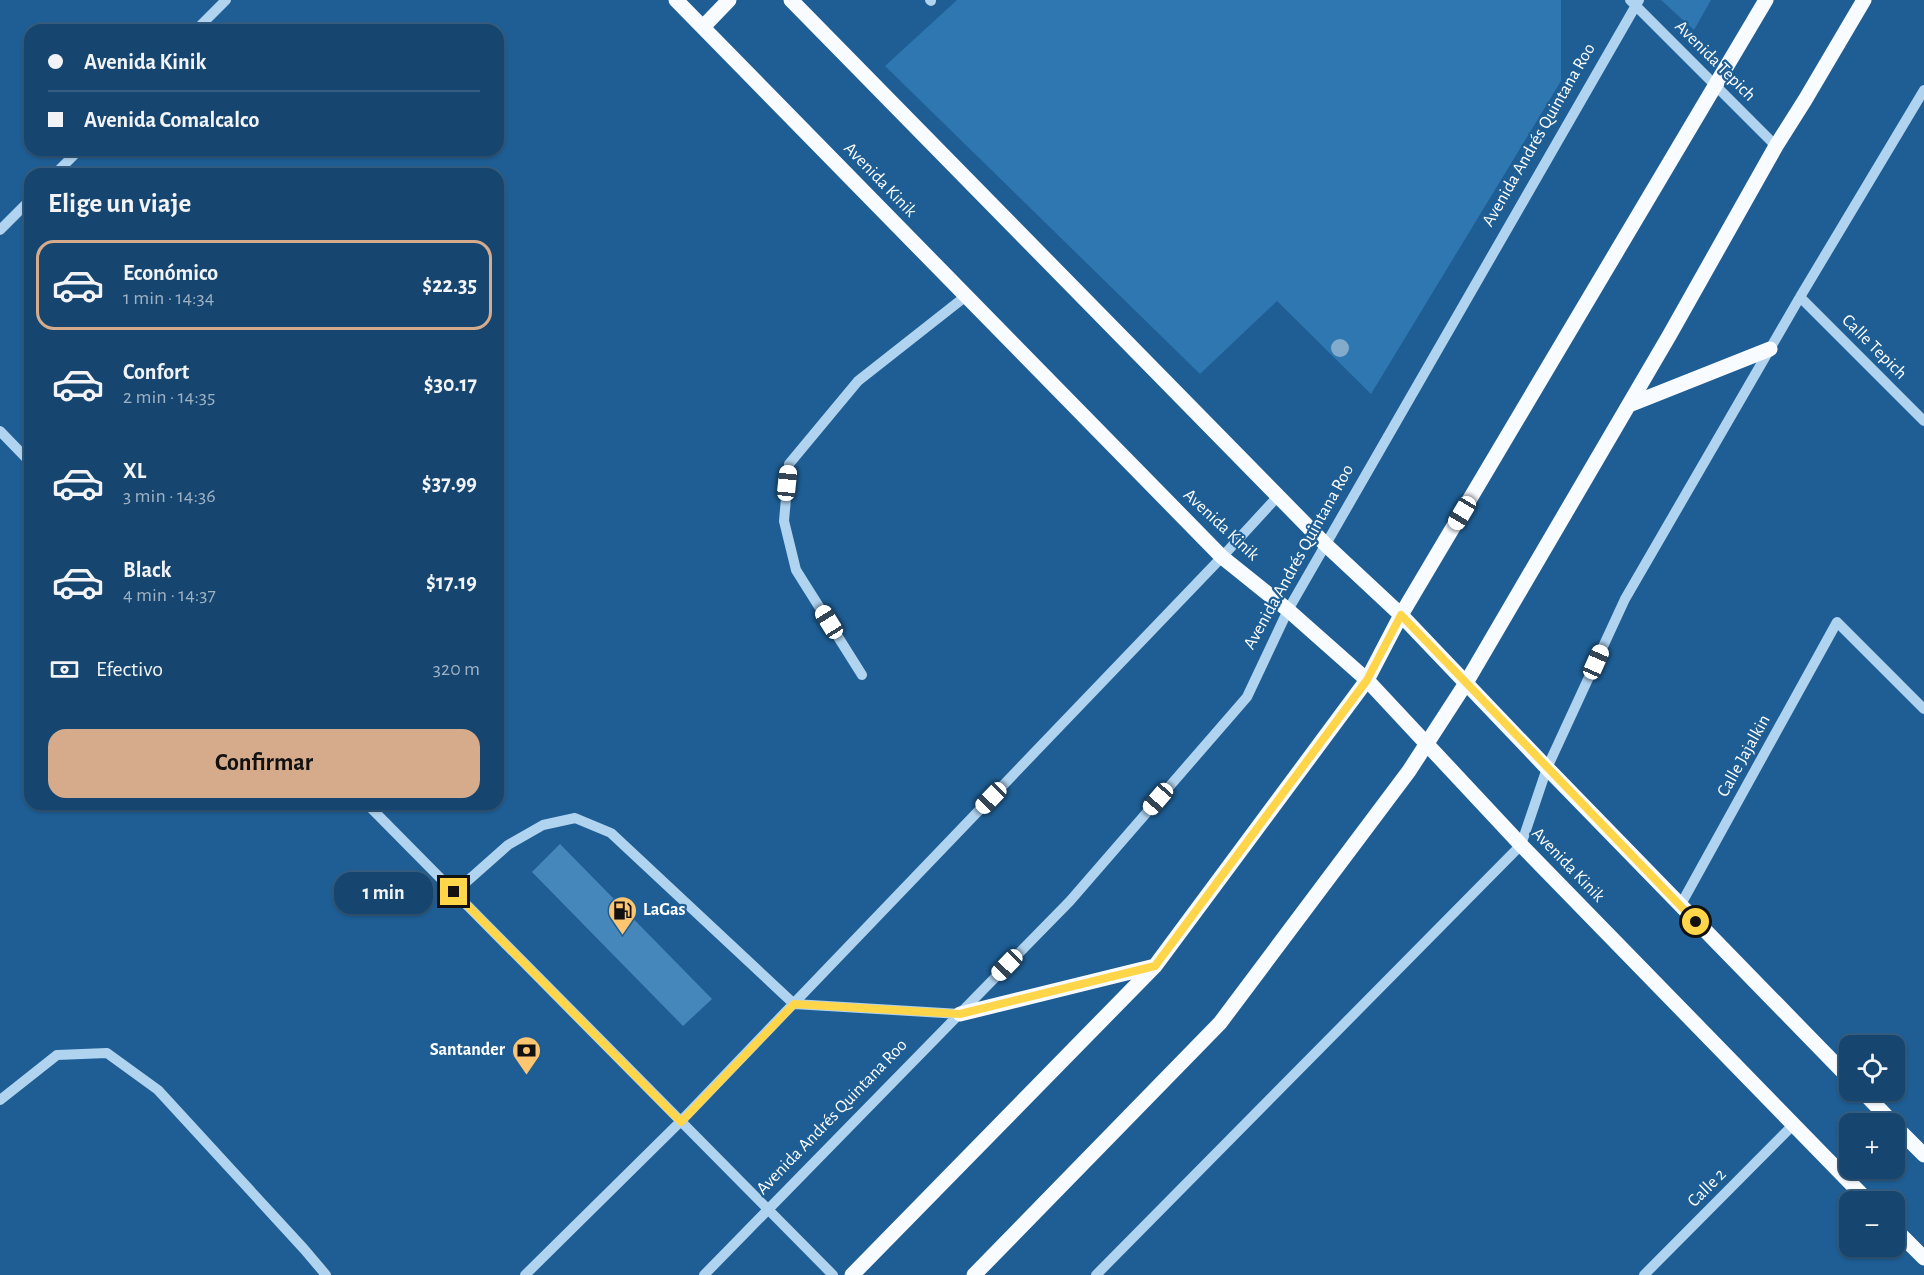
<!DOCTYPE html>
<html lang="es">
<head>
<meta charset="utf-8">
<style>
	:root { --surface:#16466f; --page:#235077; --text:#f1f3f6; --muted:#9eb1c3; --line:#355e82; --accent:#d6ab8b }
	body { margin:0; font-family:"Alegreya Sans",sans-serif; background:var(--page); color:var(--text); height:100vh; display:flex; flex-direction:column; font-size:22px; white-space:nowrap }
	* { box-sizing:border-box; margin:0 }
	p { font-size:20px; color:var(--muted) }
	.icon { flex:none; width:33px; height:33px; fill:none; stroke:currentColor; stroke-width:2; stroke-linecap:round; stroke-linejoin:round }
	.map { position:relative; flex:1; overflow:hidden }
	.side { position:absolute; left:24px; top:168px; width:480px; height:642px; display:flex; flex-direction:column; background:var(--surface); border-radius:18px; box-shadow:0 2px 4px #0004,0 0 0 2px var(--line) }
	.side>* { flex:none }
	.guide { position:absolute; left:24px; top:24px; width:480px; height:132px; border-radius:18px; box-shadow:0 2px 4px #0004,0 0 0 2px var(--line); display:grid; align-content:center; height:132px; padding:0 24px; background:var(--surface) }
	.buttons { position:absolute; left:1839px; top:1035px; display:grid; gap:12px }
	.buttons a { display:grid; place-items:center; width:66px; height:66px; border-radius:12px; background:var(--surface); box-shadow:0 2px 4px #0004,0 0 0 2px var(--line); font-size:30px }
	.end { position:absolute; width:27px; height:27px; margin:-14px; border:8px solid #ffd54a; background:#111; box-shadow:0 0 0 3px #111 }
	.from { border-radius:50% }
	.bubble { position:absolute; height:42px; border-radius:18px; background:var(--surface); box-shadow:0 2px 4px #0004,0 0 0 2px var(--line); font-size:20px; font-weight:600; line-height:42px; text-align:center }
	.car { position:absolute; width:18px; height:36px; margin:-18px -9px; border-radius:8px; box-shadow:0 0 4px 2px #0007; background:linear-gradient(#fff 24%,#345 0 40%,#fff 0 76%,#345 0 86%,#fff 0) }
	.guide b { display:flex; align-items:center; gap:21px; height:57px; font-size:22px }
	.guide b+b { border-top:2px solid var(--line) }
	.guide i { width:15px; height:15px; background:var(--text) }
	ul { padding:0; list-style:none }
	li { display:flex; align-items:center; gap:18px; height:90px; margin:0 12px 9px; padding:0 12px; border:3px solid transparent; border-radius:18px }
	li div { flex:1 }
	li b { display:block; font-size:22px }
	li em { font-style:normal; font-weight:600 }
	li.active { border-color:var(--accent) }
	li>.icon { width:54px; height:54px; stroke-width:1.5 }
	h2 { padding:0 24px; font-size:27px; line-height:72px }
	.pay { display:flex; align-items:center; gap:15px; height:66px; padding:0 24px; font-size:22px }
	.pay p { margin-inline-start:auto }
	.action { display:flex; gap:12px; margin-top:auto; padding:12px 24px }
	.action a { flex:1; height:69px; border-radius:18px; background:var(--accent); color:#111; font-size:24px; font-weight:600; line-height:69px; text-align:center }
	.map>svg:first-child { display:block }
	.green { fill:#2e77b0 }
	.building { fill:#4687bb }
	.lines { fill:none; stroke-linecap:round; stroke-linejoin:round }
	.minor { stroke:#b0d3ef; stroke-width:10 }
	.major { stroke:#f8fbff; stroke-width:15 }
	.tree { fill:#83accc }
	.route { stroke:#ffd54a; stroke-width:8 }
	.labels { text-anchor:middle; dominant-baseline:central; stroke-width:4.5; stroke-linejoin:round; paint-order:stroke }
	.street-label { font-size:18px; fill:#fff; stroke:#1e5e94 }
	.poi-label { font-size:18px; font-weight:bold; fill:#fff; stroke:#1e5e94; text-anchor:start }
</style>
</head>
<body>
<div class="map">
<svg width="1924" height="1275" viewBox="0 0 1924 1275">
	<rect width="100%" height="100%" fill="#1e5e94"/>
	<path class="green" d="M957,0H1561V81L1371,394L1277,301L1200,374L885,66Z
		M1661,0H1711L1694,30Z"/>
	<path class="building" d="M560,844L712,999L683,1026L532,872Z"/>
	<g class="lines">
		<path class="minor" d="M930,0L931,1
			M1630,0L1776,146
			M196,30L226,0
			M55,174L79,150
			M0,230L30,200
			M1800,297L1924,421
			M0,431L30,462
			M862,675L796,570L784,521L789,464L858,381L966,296
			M367,804L833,1275
			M455,892L508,845L543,825L575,818L611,833L794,1004L960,1014
			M1680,906L1837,622L1924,709
			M0,1100L57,1055L107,1053L158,1090L304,1249L326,1275
			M525,1275L680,1122L1222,557L1278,496
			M704,1275L1070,901L1247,697L1288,610L1639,0
			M1096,1275L1521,845L1547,768L1625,599L1800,297L1924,90
			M1644,1275L1793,1125"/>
		<path class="major" d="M676,0L1222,557L1288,610L1367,680L1521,845L1869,1202
			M791,0L1326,545L1401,615L1547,768L1850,1079
			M703,27L729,0
			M1629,405L1770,349
			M960,1014L1155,966
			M1861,1090L1894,1124
			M1894,1125L1924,1155
			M1894,1228L1924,1258
			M852,1275L1155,966L1367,680L1401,615L1766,0
			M974,1275L1220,1023L1409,771L1466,683L1669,336L1776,146L1805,100L1864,0"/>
	</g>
	<circle class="tree" cx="1340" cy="348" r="9"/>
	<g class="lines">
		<path class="route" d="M454,892L681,1122L794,1004L960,1014L1155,966L1367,680L1401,615L1696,922"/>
	</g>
	<defs>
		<symbol id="fuel-pin" viewBox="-11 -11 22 30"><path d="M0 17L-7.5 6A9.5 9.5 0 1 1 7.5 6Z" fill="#fdc56f" stroke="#1e5e94"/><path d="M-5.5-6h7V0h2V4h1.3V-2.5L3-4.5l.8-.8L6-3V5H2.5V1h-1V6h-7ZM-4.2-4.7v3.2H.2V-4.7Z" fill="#111"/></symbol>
		<symbol id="bank-pin" viewBox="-11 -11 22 30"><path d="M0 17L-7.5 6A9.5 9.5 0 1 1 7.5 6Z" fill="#fdc56f" stroke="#1e5e94"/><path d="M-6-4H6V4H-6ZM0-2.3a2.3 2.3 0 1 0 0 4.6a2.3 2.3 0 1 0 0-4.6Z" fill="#111"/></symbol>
	</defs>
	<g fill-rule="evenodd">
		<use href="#fuel-pin" x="606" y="894" width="33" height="45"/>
		<use href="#bank-pin" x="510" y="1034" width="33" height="45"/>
	</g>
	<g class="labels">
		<g class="street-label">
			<text transform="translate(1715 61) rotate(45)">Avenida Tepich</text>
			<text transform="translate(1539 135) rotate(-60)">Avenida Andrés Quintana Roo</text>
			<text transform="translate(880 180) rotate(46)">Avenida Kinik</text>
			<text transform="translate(1874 347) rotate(45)">Calle Tepich</text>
			<text transform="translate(1221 525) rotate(43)">Avenida Kinik</text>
			<text transform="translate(1299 557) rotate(-61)">Avenida Andrés Quintana Roo</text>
			<text transform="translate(1744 756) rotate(-61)">Calle Jajalkin</text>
			<text transform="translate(1568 865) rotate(46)">Avenida Kinik</text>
			<text transform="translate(832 1117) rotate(-46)">Avenida Andrés Quintana Roo</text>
			<text transform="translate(1707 1188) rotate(-45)">Calle 2</text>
		</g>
		<g class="poi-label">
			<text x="643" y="910">LaGas</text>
			<text x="505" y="1050" text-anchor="end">Santander</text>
		</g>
	</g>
</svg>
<div class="buttons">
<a><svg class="icon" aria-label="locate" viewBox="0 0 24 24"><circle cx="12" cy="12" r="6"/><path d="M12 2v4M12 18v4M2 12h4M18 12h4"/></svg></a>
<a>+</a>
<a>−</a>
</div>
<i class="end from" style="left:1696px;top:922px"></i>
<i class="end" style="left:454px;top:892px"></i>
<div class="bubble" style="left:334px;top:872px;width:99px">1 min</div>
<i class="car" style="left:787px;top:483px;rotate:6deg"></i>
<i class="car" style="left:1462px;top:513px;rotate:211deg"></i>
<i class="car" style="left:829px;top:622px;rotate:328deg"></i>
<i class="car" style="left:1596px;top:662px;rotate:24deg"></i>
<i class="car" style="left:991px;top:798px;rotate:224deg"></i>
<i class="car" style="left:1158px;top:799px;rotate:221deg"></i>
<i class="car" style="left:1007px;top:965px;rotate:224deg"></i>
<div class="guide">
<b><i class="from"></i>Avenida Kinik</b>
<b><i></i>Avenida Comalcalco</b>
</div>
<section class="side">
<h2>Elige un viaje</h2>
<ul>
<li class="active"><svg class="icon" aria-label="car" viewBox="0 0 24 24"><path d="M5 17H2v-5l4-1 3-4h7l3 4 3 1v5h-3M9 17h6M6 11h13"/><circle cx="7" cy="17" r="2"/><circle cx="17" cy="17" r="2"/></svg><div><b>Económico</b><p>1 min · 14:34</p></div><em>$22.35</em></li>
<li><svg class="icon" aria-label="car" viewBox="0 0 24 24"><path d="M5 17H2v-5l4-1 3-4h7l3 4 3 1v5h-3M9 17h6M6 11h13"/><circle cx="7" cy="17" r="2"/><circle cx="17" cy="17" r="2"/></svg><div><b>Confort</b><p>2 min · 14:35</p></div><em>$30.17</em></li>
<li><svg class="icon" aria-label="car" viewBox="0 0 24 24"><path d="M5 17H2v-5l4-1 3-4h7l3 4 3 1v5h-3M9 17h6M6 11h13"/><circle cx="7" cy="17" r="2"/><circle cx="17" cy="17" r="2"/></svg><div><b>XL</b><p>3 min · 14:36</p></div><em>$37.99</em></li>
<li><svg class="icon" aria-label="car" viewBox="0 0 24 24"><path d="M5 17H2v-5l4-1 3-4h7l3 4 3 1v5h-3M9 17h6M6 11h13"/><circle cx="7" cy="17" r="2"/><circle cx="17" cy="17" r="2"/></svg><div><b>Black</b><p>4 min · 14:37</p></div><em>$17.19</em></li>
</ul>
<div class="pay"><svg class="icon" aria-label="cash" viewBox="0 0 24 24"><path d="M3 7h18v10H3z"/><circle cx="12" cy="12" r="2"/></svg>Efectivo<p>320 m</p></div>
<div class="action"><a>Confirmar</a></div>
</section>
</div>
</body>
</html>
